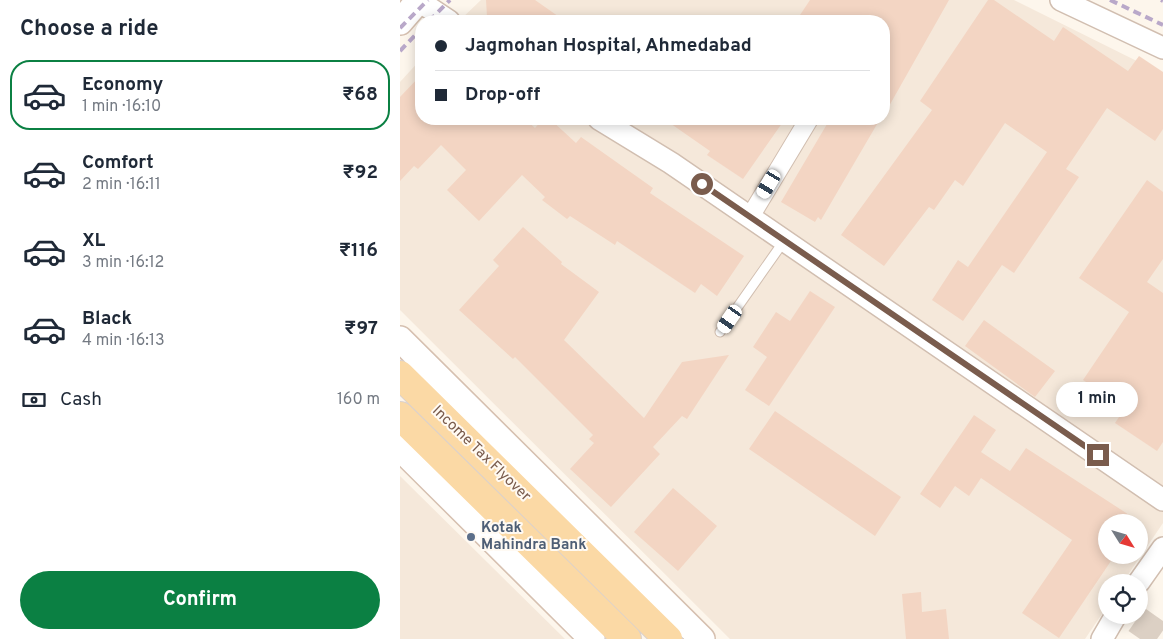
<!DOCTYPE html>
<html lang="en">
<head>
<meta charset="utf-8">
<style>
	:root { --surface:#fff; --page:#f6f6f7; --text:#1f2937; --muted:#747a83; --line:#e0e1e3; --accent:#0b8043 }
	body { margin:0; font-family:Overpass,sans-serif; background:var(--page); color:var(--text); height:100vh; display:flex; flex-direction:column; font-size:19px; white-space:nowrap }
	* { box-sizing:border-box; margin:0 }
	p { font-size:16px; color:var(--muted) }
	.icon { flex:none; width:28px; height:28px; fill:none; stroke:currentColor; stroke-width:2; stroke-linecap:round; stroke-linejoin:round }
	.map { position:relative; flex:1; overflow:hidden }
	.details { display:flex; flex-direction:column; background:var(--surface); width:400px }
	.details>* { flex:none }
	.guide { position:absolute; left:15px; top:15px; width:475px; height:110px; border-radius:20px; box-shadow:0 2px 12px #0003; display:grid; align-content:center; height:110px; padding:0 20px; background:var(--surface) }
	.needle { width:32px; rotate:127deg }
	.tools { position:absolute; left:698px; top:514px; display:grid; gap:10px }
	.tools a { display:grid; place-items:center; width:50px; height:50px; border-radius:50%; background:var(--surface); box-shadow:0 2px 12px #0003; font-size:25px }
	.end { position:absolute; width:22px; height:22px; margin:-11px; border:6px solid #7a5c4d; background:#fff; box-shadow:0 0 0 2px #fff }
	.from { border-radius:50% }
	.bubble { position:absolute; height:35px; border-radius:18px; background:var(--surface); box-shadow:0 2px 12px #0003; font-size:16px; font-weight:700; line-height:35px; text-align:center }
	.car { position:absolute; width:15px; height:30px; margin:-15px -8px; border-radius:6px; box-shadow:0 0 4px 1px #0007; background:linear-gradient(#fff 24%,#345 0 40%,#fff 0 76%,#345 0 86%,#fff 0) }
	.guide b { display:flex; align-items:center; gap:18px; height:48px; font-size:19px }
	.guide b+b { border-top:1px solid var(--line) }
	.guide i { width:12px; height:12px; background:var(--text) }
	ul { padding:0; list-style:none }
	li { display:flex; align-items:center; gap:15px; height:70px; margin:0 10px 8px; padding:0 10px; border:2px solid transparent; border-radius:20px }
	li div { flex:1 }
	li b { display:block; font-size:19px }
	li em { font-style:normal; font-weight:700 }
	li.current { border-color:var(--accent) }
	li>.icon { width:45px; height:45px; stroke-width:1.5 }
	h2 { padding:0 20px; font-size:22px; line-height:60px }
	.pay { display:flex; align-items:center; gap:12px; height:55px; padding:0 20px; font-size:19px }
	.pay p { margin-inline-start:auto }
	.button { display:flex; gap:10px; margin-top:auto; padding:10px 20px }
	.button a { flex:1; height:58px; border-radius:30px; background:var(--accent); color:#fff; font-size:20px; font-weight:700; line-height:58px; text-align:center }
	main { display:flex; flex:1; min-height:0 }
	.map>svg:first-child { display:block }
	.residential { fill:#f5e8da; fill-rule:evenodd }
	.building { fill:#f3d5c3 }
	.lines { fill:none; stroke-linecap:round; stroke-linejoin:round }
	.primary-tunnel { stroke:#dcd0c4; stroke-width:28; stroke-dasharray:28 14; stroke-linecap:butt }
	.service-casing { stroke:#d1beb0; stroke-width:11 }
	.minor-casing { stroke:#d1beb0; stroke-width:20 }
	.tertiary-casing { stroke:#d1beb0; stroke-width:24 }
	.secondary-casing { stroke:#d6c0b0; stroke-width:28 }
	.primary-casing { stroke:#dad1cd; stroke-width:30 }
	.service { stroke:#fff; stroke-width:9 }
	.minor { stroke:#fff; stroke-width:18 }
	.tertiary { stroke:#fff; stroke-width:21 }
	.secondary { stroke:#fff; stroke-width:25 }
	.primary { stroke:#fbd9a5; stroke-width:28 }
	.rail { stroke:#b9a8c9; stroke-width:4; stroke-dasharray:8 5; stroke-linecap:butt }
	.route { stroke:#7a5c4d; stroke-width:6 }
	.service-dot { fill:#5c6f8a; stroke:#fffaf3; stroke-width:2 }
	.labels { text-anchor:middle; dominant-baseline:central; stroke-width:4; stroke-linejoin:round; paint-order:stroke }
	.street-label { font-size:15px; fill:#7a5c4d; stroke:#fffaf3 }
	.service-label { font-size:15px; font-weight:bold; fill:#4e5e75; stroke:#fffaf3; text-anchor:start }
</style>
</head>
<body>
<main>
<section class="details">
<h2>Choose a ride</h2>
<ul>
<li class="current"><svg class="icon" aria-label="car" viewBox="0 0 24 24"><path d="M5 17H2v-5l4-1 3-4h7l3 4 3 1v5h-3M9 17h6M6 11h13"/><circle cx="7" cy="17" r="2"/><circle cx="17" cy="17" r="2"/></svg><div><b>Economy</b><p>1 min · 16:10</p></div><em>₹68</em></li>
<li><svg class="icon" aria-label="car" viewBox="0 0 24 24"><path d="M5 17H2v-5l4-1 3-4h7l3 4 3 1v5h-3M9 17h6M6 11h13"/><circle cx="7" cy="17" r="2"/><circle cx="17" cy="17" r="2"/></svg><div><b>Comfort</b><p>2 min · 16:11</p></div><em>₹92</em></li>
<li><svg class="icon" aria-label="car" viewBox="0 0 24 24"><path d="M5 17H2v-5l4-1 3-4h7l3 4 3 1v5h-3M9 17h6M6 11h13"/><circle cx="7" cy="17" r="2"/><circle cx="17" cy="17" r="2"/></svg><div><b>XL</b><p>3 min · 16:12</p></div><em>₹116</em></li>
<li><svg class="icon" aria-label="car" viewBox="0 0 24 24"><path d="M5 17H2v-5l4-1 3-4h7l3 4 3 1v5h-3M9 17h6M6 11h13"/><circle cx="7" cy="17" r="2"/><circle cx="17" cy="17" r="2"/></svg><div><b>Black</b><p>4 min · 16:13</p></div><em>₹97</em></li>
</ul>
<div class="pay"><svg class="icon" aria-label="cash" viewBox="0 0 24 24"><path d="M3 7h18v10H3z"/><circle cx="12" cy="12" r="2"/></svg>Cash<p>160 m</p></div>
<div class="button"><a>Confirm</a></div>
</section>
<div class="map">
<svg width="763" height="639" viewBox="0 0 763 639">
	<rect width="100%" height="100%" fill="#fdf6ec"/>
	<path class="residential" d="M81,0H614L763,74V523L723,582H706V608L685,639H330L0,310V82L21,59V119H484V21H59ZM706,522H739V555H706Z
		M0,476L165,639H0Z"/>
	<path class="building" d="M86,0H135L165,21H94L87,17Z
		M410,0H549L484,115V21H409L400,15Z
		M588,0H594L654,41L663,27L728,71L739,56L763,72V129L755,141L707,108L666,169L679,177L614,273L602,265L563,321L532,300L558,260L568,267L647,152L605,123L563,186L555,180L534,210L529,207L484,266L441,235L532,110L520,101Z
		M21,75V119H125L135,128L143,119H150L176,143L181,137L253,188L250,193L344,256L317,296L301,284L295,293L217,241L215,245L170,216L167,219L142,200L145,197L122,175L79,221L47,190L66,170L41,145L18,169L14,166L0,181V97Z
		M264,119H385L343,179L307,155L310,151Z
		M430,119H480L421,220L418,217L415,222L381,202Z
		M747,180L763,192V259L747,282L763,293V442L757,451L715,423L725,408L683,380L729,312L679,278Z
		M123,227L162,262L161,264L199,292L164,340L244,418L282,362L329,355L287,419L282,416L253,447L260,454L211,507L170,469L194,443L189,439L193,435L115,357L113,359L59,310L99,266L93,260Z
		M410,291L435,307L369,406L345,390L367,357L353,347L376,312L390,321Z
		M584,320L655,371L635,397L565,346Z
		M375,411L501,497L475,536L349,449Z
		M574,415L596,430L581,452L610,471L626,448L740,522H706V555H715L659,638L622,613L672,540L581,478L569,496L555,486L540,508L520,494Z
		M273,488L317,526L278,571L234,532Z
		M521,592L522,612L546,609L549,639H506L502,594Z"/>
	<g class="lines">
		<path class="primary-tunnel" d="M740,639L763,606"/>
		<defs>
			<path id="service" d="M320,332L384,241"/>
			<path id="minor" d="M350,217L409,119"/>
			<path id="tertiary" d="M661,0L763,48
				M19,1L49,21
				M199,119L271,163L763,500
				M739,582L763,548
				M702,639L716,615"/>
			<path id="secondary" d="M0,22L19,0
				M0,339L302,639
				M0,448L192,639"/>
			<path id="primary" d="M0,375L268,639
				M0,416L227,639"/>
		</defs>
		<use href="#service" class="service-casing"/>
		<use href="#minor" class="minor-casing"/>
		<use href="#tertiary" class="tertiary-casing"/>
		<use href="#secondary" class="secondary-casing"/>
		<use href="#primary" class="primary-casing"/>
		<use href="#service" class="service"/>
		<use href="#minor" class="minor"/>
		<use href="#tertiary" class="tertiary"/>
		<use href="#secondary" class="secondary"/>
		<use href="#primary" class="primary"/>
		<path class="rail" d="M710,0L763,25
			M761,0L763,1
			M29,21L50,0
			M0,28L28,0
			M0,51L21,29"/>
	</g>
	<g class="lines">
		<path class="route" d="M302,184L698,455"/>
	</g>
	<circle class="service-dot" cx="71" cy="537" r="5"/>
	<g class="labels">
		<g class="street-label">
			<text transform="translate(81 454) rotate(44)">Income Tax Flyover</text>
		</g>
		<g class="service-label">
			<text x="81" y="528">Kotak<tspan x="81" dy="17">Mahindra Bank</tspan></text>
		</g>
	</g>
</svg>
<div class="tools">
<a><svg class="needle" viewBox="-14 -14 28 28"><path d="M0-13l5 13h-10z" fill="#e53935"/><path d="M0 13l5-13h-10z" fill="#747a83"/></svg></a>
<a><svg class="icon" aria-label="locate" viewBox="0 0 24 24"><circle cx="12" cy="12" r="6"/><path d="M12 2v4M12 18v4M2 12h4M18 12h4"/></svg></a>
</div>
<i class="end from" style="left:302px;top:184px"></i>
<i class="end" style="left:698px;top:455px"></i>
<div class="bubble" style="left:656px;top:382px;width:82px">1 min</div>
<i class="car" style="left:369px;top:184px;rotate:211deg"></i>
<i class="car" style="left:330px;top:319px;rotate:215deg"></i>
<div class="guide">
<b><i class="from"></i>Jagmohan Hospital, Ahmedabad</b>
<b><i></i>Drop-off</b>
</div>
</div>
</main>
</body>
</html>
